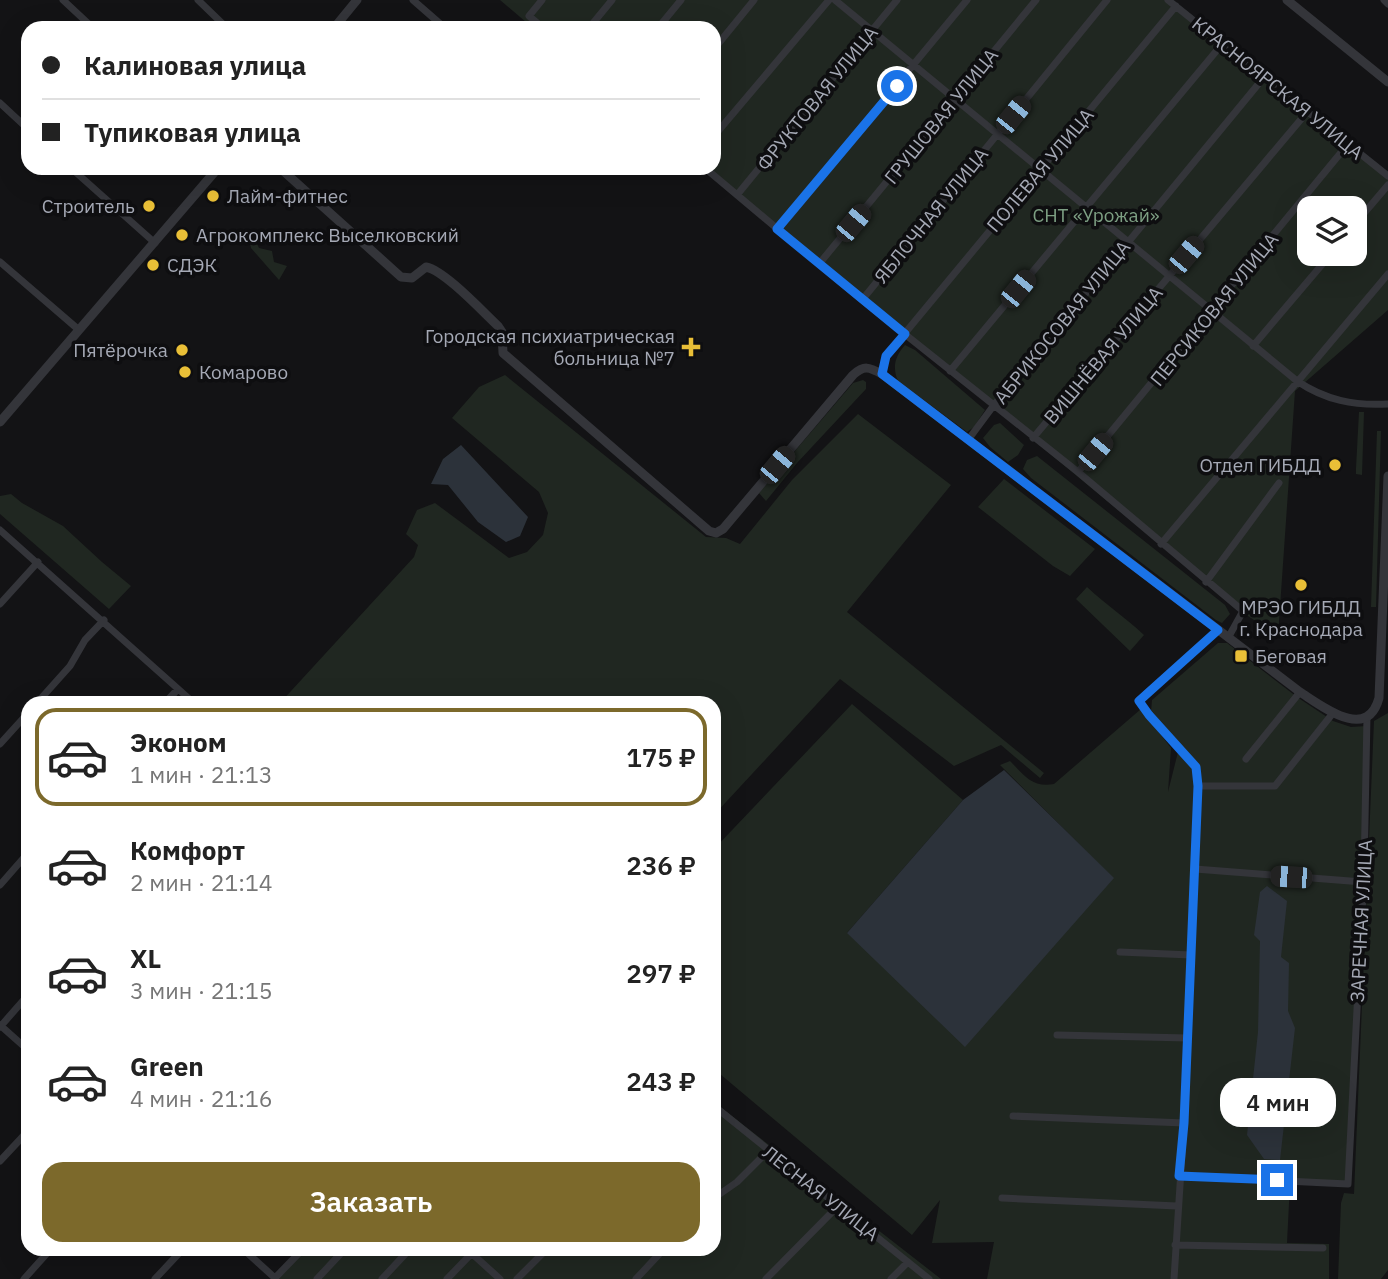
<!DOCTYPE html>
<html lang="ru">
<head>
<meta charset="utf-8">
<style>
	:root { --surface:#fff; --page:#f6f6f6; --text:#222; --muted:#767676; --line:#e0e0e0; --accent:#7c692b }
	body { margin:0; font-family:"IBM Plex Sans",sans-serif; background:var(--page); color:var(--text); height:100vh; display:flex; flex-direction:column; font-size:26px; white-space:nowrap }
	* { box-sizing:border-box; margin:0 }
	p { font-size:23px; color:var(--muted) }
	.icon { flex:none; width:38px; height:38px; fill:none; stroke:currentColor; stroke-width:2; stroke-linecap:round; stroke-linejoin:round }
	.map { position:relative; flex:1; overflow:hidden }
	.sheet { position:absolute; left:21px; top:696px; width:700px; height:560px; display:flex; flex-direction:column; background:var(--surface); border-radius:21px; box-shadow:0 7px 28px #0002 }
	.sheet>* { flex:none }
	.banner { position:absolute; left:21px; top:21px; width:700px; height:154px; border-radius:21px; box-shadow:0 7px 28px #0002; display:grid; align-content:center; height:154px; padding:0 21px; background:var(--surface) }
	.fabs { position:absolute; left:1297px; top:196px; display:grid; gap:14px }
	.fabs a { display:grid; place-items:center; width:70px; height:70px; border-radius:14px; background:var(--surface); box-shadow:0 7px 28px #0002; font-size:35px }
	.end { position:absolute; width:32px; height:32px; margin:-16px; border:9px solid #1a73e8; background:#fff; box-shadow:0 0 0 4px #fff }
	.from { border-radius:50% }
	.bubble { position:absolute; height:49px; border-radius:21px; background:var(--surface); box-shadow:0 7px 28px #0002; font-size:23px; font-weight:600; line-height:49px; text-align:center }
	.car { position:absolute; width:21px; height:42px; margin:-21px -10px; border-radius:9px; box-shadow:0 0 5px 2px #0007; background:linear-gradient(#222 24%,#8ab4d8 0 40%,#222 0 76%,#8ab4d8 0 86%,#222 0) }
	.banner b { display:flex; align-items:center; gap:24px; height:66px; font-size:26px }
	.banner b+b { border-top:2px solid var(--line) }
	.banner i { width:18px; height:18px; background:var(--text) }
	ul { padding:12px 0 0; list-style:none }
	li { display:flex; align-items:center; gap:21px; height:98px; margin:0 14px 10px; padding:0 7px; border:4px solid transparent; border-radius:21px }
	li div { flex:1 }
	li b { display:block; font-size:26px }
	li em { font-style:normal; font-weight:600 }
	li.on { border-color:var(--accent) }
	li>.icon { width:63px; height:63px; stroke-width:1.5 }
	.primary-button { display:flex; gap:14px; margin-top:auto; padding:14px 21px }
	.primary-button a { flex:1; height:80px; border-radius:21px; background:var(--accent); color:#fff; font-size:28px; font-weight:600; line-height:80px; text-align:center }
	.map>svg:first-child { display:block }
	.green { fill:#202721; fill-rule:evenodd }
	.water { fill:#2c323a }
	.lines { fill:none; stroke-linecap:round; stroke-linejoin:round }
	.minor { stroke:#34353a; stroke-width:7 }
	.tertiary { stroke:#34353a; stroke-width:9 }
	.route { stroke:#1a73e8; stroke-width:9 }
	.poi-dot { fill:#e9bf37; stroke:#0e0e10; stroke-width:2.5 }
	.labels { text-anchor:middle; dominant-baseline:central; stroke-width:7; stroke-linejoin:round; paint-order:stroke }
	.street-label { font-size:19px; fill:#a5a9b5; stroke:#0e0e10 }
	.poi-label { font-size:19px; fill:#a5a9b5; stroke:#0e0e10; text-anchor:start }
	.park-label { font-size:19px; fill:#7d9f83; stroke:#0e0e10 }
</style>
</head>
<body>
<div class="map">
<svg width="1388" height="1279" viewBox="0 0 1388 1279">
	<rect width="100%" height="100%" fill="#131315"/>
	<path class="green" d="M500,0H1173L1388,172V310L1295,391L1278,636L1242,612L703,168H714V28H533ZM1309,208H1354V254H1309Z
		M255,240L259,248L272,251L274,262L287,266L279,280L251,248L250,243Z
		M905,345L915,350L985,410L974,427L967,432L898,381C892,367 895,356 905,345Z
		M505,375L706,537L726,538L740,544L792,480L858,414L951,485L847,612L1044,773L1040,778L1001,745L954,766L840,679L714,815V704L280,703L414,557L418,545L406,534L417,510L435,503L509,558L527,552L543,535L548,513L539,492L452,418L479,387Z
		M863,380L866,382V389L797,463L766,501L759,493L853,383Z
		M1359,412H1364L1362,475L1356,474V468Z
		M1000,423L1024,445L1018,455L1008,462L990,447L983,438L994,425Z
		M1377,431H1381L1376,607H1371Z
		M1037,456L1225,605L1230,614L1222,623L1216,620L1031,478L1023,469L1027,460Z
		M1004,479L1095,549L1070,576L1053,566L978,507Z
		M11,494L22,503L63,526L102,562L131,586L109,609L0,514V496Z
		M1087,587C1106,605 1125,617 1144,635L1130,651L1076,599Z
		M1218,643H1227L1297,697L1333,721L1351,727L1367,726L1349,1186L1290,1184L1287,1243L1329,1244V1279H987L994,1242L932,1243L940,1200L912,1235L714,1069V849L852,704L963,800L847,933L1113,878L1000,765L1010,761C1024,775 1032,788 1054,784L1141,709L1171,748L1168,792L1180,744L1151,712L1152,700Z
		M1388,713V1270L1381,1279H1338L1341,1203L1344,1193L1354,1194L1374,721Z
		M714,1102L941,1279H274L302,1250H714Z"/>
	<path class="water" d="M461,445L528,517L520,536L506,542L478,522L448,485L431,484L443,459Z
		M1004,770L1114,878L965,1047L847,933L963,800Z
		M1267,886L1287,901L1281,957L1289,963L1288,1011L1295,1028L1280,1160L1264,1159L1247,1135L1258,1032L1260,941L1254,935L1260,892Z"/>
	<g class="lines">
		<path class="minor" d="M63,0L93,28
			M198,0L227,28
			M413,0L445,28
			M542,0L529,16L543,28
			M835,0L1297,381C1325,400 1354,406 1388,404
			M1168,0L1388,176
			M1384,0L1388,4
			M589,28L612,0
			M658,28L681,0
			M714,49L754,0
			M0,103L28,129
			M714,136L829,0
			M71,168L155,243
			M705,168L862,300L1078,472L1243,611L1228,638
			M737,195L897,0
			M1354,225L1388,185
			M777,229L967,0
			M0,262L79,330
			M819,264L1036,0
			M862,300L1107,0
			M1253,346L1331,254
			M950,371L1223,43
			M882,374L886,356L1176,6
			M1033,438L1308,111
			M968,440L994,405L1265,76
			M1078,472L1348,144
			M0,530L195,704
			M1161,544L1388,274
			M1206,582L1279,483
			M0,604L38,562
			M36,704L70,666L85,640L104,620
			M164,704L178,689
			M0,744L28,713
			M1246,759L1300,692
			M1198,786H1275L1333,713
			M1195,869L1363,882
			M0,885L28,853
			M1120,952L1191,955
			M0,1025L28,1050
			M0,1027L28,995
			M1057,1035L1188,1038
			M714,1106L929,1279
			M1013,1116L1184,1123
			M0,1161L28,1131
			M1179,1176L1348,1184L1364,874L1367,716
			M714,1198L737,1182L768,1151
			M1002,1198L1177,1206
			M1175,1245L1323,1248
			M244,1250L275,1278
			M468,1250L500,1279
			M24,1279L50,1250
			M155,1279L182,1250
			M274,1279L302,1250
			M317,1279L344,1250
			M382,1279L409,1250
			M447,1279L472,1253
			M517,1279L546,1250
			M636,1279L663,1250
			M766,1279L839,1205
			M891,1279L908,1262
			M1174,1279L1184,1123L1198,786L1196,767L1149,715L1139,700L1218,630"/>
		<path class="tertiary" d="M1287,0L1388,82
			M334,28L357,0
			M280,168L401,277L412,278L426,267C445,271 482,311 498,326L502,332L503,353L709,531L716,533L723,529L853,375C864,365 869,367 882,374L1300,692C1322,706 1367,742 1379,698L1388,476
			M0,422L218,168"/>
	</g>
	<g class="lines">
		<path class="route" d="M897,86L777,229L905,334L886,356L882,374L1218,630L1139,701L1149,715L1196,767L1198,786L1184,1123L1179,1176L1277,1180"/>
	</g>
	<g class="poi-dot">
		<circle cx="213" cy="196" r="7"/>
		<circle cx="149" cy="206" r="7"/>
		<circle cx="182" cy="235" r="7"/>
		<circle cx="153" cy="265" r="7"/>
		<path d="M687.5 336.5h7v7h7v7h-7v7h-7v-7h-7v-7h7z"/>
		<circle cx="182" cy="350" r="7"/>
		<circle cx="185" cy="372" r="7"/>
		<circle cx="1335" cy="465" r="7"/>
		<circle cx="1301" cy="585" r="7"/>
		<rect x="1234" y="649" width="14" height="14" rx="3.5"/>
	</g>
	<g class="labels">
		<g class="street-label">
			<text transform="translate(1278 88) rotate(39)">КРАСНОЯРСКАЯ УЛИЦА</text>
			<text transform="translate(817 98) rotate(-51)">ФРУКТОВАЯ УЛИЦА</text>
			<text transform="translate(941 116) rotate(-51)">ГРУШОВАЯ УЛИЦА</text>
			<text transform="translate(1040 170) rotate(-50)">ПОЛЕВАЯ УЛИЦА</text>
			<text transform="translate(931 215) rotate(-51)">ЯБЛОЧНАЯ УЛИЦА</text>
			<text transform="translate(1214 309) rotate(-51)">ПЕРСИКОВАЯ УЛИЦА</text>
			<text transform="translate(1062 322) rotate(-51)">АБРИКОСОВАЯ УЛИЦА</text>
			<text transform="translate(1103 355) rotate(-50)">ВИШНЁВАЯ УЛИЦА</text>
			<text transform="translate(1361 921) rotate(-87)">ЗАРЕЧНАЯ УЛИЦА</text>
			<text transform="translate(821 1193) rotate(38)">ЛЕСНАЯ УЛИЦА</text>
		</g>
		<g class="poi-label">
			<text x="227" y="196">Лайм-фитнес</text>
			<text x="135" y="206" text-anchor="end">Строитель</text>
			<text x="196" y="235">Агрокомплекс Выселковский</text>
			<text x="167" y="265">СДЭК</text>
			<text x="675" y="336" text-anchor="end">Городская психиатрическая<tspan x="675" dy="22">больница №7</tspan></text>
			<text x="168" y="350" text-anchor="end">Пятёрочка</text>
			<text x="199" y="372">Комарово</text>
			<text x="1321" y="465" text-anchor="end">Отдел ГИБДД</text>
			<text x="1301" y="607" text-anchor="middle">МРЭО ГИБДД<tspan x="1301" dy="22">г. Краснодара</tspan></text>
			<text x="1255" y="656">Беговая</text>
		</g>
		<g class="park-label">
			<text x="1096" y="215">СНТ «Урожай»</text>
		</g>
	</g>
</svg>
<div class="fabs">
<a><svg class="icon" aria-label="layers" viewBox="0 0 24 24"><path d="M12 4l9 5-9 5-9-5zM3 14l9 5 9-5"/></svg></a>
</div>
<i class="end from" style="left:897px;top:86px"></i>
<i class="end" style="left:1277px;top:1180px"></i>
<div class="bubble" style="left:1220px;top:1078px;width:116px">4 мин</div>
<i class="car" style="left:1013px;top:115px;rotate:39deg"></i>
<i class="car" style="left:853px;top:223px;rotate:40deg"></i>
<i class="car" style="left:1186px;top:255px;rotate:40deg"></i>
<i class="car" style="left:1018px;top:289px;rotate:39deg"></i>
<i class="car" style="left:1095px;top:452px;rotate:40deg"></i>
<i class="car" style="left:777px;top:465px;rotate:40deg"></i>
<i class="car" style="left:1291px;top:877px;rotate:274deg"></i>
<div class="banner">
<b><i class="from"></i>Калиновая улица</b>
<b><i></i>Тупиковая улица</b>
</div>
<section class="sheet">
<ul>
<li class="on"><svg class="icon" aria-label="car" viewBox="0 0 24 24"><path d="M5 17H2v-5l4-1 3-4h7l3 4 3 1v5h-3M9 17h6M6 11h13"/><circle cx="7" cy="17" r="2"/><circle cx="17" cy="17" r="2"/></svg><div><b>Эконом</b><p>1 мин · 21:13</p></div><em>175 ₽</em></li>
<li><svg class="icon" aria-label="car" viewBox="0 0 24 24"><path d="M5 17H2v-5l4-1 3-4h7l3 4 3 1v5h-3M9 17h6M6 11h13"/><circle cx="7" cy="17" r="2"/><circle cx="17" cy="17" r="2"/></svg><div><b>Комфорт</b><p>2 мин · 21:14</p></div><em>236 ₽</em></li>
<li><svg class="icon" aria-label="car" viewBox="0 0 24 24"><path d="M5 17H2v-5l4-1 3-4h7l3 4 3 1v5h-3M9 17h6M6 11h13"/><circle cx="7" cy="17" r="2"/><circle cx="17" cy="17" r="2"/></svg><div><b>XL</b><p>3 мин · 21:15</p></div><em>297 ₽</em></li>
<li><svg class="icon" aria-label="car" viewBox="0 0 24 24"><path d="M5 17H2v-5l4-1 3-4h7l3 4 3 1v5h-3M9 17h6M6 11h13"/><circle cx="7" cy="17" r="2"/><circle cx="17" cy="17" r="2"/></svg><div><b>Green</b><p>4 мин · 21:16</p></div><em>243 ₽</em></li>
</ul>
<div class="primary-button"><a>Заказать</a></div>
</section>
</div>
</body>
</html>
